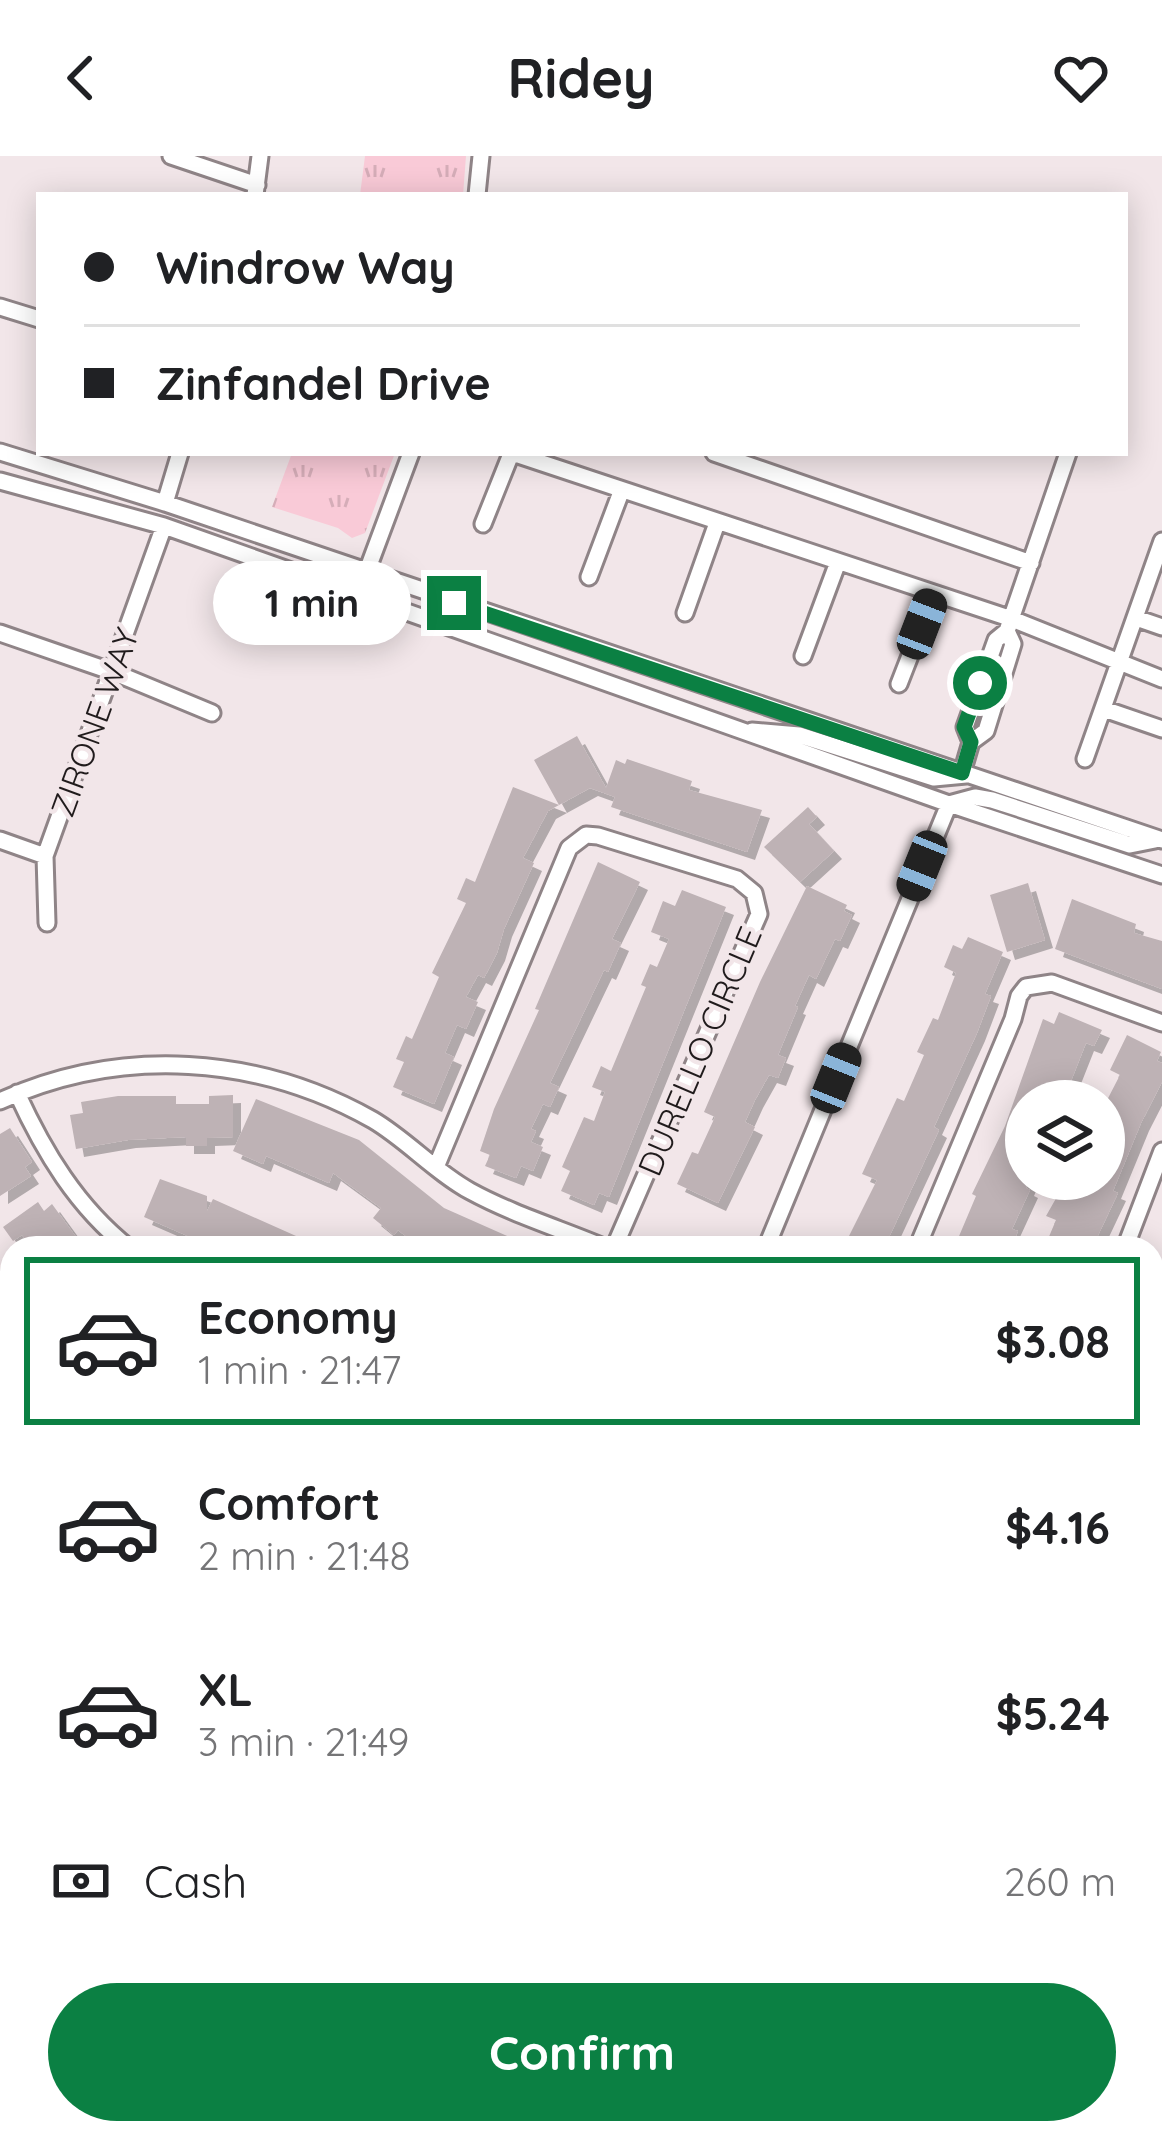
<!DOCTYPE html>
<html lang="en">
<head>
<meta charset="utf-8">
<style>
	:root { --surface:#fff; --page:#f6f6f6; --text:#202124; --muted:#757577; --line:#e0e0e0; --accent:#0b8043 }
	body { margin:0; font-family:Quicksand,sans-serif; background:var(--page); color:var(--text); height:100vh; display:flex; flex-direction:column; font-size:45px; white-space:nowrap }
	* { box-sizing:border-box; margin:0 }
	p { font-size:39px; color:var(--muted) }
	.icon { flex:none; width:66px; height:66px; fill:none; stroke:currentColor; stroke-width:2; stroke-linecap:round; stroke-linejoin:round }
	.map { position:relative; flex:1; overflow:hidden }
	.sheet { position:absolute; left:0px; top:1080px; width:1164px; height:909px; display:flex; flex-direction:column; background:var(--surface); border-radius:36px 36px 0 0; box-shadow:0 6px 30px #0003 }
	.sheet>* { flex:none }
	.top-card { position:absolute; left:36px; top:36px; width:1092px; height:264px; border-radius:0px; box-shadow:0 6px 30px #0003; display:grid; align-content:center; height:264px; padding:0 48px; background:var(--surface) }
	.buttons { position:absolute; left:1005px; top:924px; display:grid; gap:24px }
	.buttons a { display:grid; place-items:center; width:120px; height:120px; border-radius:50%; background:var(--surface); box-shadow:0 6px 30px #0003; font-size:60px }
	.end { position:absolute; width:54px; height:54px; margin:-27px; border:15px solid #0b8043; background:#fff; box-shadow:0 0 0 6px #fff }
	.from { border-radius:50% }
	.bubble { position:absolute; height:84px; border-radius:42px; background:var(--surface); box-shadow:0 6px 30px #0003; font-size:39px; font-weight:700; line-height:84px; text-align:center }
	.car { position:absolute; width:36px; height:72px; margin:-36px -18px; border-radius:15px; box-shadow:0 0 9px 3px #0007; background:linear-gradient(#222 24%,#8ab4d8 0 40%,#222 0 76%,#8ab4d8 0 86%,#222 0) }
	.top-card b { display:flex; align-items:center; gap:42px; height:114px; font-size:45px }
	.top-card b+b { border-top:3px solid var(--line) }
	.top-card i { width:30px; height:30px; background:var(--text) }
	ul { padding:21px 0 0; list-style:none }
	li { display:flex; align-items:center; gap:36px; height:168px; margin:0 24px 18px; padding:0 24px; border:6px solid transparent; border-radius:0px }
	li div { flex:1 }
	li b { display:block; font-size:45px }
	li em { font-style:normal; font-weight:700 }
	li.selected { border-color:var(--accent) }
	li>.icon { width:108px; height:108px; stroke-width:1.5 }
	.pay { display:flex; align-items:center; gap:30px; height:132px; padding:0 48px; font-size:45px }
	.pay p { margin-inline-start:auto }
	.primary-button { display:flex; gap:24px; margin-top:auto; padding:24px 48px }
	.primary-button a { flex:1; height:138px; border-radius:72px; background:var(--accent); color:#fff; font-size:48px; font-weight:700; line-height:138px; text-align:center }
	header { display:flex; justify-content:space-between; align-items:center; height:156px; padding:0 48px; background:var(--surface); font-size:54px; font-weight:700 }
	.map>svg:first-child { display:block }
	.park { fill:url(#park-tufts) }
	.building { fill:#beb2b5; filter:url(#shadow) }
	.lines { fill:none; stroke-linecap:round; stroke-linejoin:round }
	.minor-casing { stroke:#8f8487; stroke-width:21 }
	.minor { stroke:#fff; stroke-width:15 }
	.route { stroke:#0b8043; stroke-width:15 }
	.labels { text-anchor:middle; dominant-baseline:central; stroke-width:9; stroke-linejoin:round; paint-order:stroke }
	.street-label { font-size:33px; fill:#201b1c; stroke:#f2e6e9 }
</style>
</head>
<body>
<header><svg class="icon" aria-label="back" viewBox="0 0 24 24"><path d="M15 5l-7 7 7 7"/></svg>Ridey<svg class="icon" aria-label="heart" viewBox="0 0 24 24"><path d="M12 20l-8-8c-3-5 5-10 8-4 3-6 11-1 8 4z"/></svg></header>
<div class="map">
<svg width="1162" height="1988" viewBox="0 0 1162 1988">
	<defs>
		<pattern id="park-tufts" width="24" height="20" patternUnits="userSpaceOnUse" patternTransform="scale(3)"><rect width="24" height="20" fill="#f9cad7"/><path d="M3 7l-1-3M5 7V3M7 7l1-3M15 17l-1-3M17 17v-4M19 17l1-3" fill="none" stroke="#d5adb8"/></pattern>
		<filter id="shadow"><feDropShadow dx="8" dy="8" stdDeviation="0" flood-color="#0004"/></filter>
	</defs>
	<rect width="100%" height="100%" fill="#f2e6e9"/>
	<path class="park" d="M365,0H466L463,39H360Z
		M292,297H395L365,377L352,382L338,372L272,351Z"/>
	<path class="building" d="M577,580L606,632L616,604L625,608L627,603L692,625L689,634L762,654L747,696L611,651L615,641L590,632L559,649L534,604Z
		M513,631L559,649L548,655L523,702L534,707L504,773L497,797L484,822L478,819L466,841L478,846L466,873L457,869L445,897L454,901L434,948L393,931L404,906L396,903L406,880L412,883L439,821L432,817L466,747L457,743L466,722L475,726Z
		M808,651L817,661L809,668L834,695L800,726L764,691Z
		M598,706L640,726L612,783L621,787L608,816L604,814L550,927L559,931L550,951L543,948L531,973L536,975L531,986L543,991L533,1015L521,1010L516,1022L485,1010L490,999L480,995L494,953L539,854L535,853Z
		M1028,727L1045,784L1007,796L990,739Z
		M807,730L847,749L844,755L852,759L840,785L835,783L816,823L809,819L795,850L798,851L778,899L786,902L778,922L769,919L755,944L745,966L755,971L718,1047L677,1028L692,996L698,998L715,961L704,956L760,826Z
		M682,734L726,751L609,1041L599,1037L594,1049L561,1035L570,1015L562,1011L584,961L594,965L605,936L592,931L601,910L611,915L646,831L641,829L650,808L657,811L669,783L651,776L663,745L675,750Z
		M1072,743L1136,768L1134,777L1162,785V833L1055,793Z
		M968,781L1003,796L985,838L991,840L977,877L934,971L939,974L884,1092H843L877,1024L862,1018L897,942L904,945L924,899L917,896L933,862L938,864L956,817L944,811L953,789L962,793Z
		M1059,856L1102,874L1094,890L1086,887L1063,945H1026V1023H1030L1026,1032L1030,1034L1012,1073L1018,1075L1011,1092H954L976,1040L972,1038L1005,970L1043,863L1054,868Z
		M1127,879L1161,896L1157,905L1162,907V926L1141,967L1113,1035L1118,1037L1092,1092H1052L1054,1086L1048,1083L1056,1064L1046,1060L1067,1023H1104V950L1120,919L1110,914Z
		M233,939V981L207,982V990H186V981L128,984L76,993L70,959L83,957L81,946L118,940H176V948H209V940Z
		M256,943L359,984L444,1052L534,1092H421L398,1074L394,1079L373,1062L381,1052L333,1017L329,1027L266,1000L263,1008L233,995Z
		M10,972L32,1006L25,1011L31,1020L0,1040V978Z
		M160,1023L207,1040V1055L213,1043L323,1092H184L190,1081L144,1061Z
		M38,1046L44,1055L52,1048L84,1092H32L22,1079L13,1085L3,1071Z
		M0,1147L12,1154V1204L0,1222Z
		M0,1285L12,1293V1322L0,1340Z
		M0,1368L12,1376V1427L0,1420Z
		M0,1498L12,1504V1560L0,1555Z
		M0,1599L12,1604V1638L0,1665Z
		M0,1718L12,1723V1761L0,1787Z
		M0,1824L12,1834V1902L0,1892Z"/>
	<g class="lines">
		<defs>
			<path id="minor" d="M171,0L257,29
				M255,39L260,0
				M477,39L481,0
				M0,151L39,163
				M0,296L165,347L1162,684
				M512,297L1012,463L1162,523
				M714,297L1031,407
				M0,325L164,370L949,648L1162,719
				M165,347L180,297
				M483,368L511,298
				M589,421L621,336
				M358,439L411,297
				M685,457L717,367
				M1136,462L1162,471
				M0,477L113,516L212,557
				M803,500L838,406
				M899,528L934,438
				M1104,553L1162,573
				M752,575L799,579L934,622L966,619
				M971,586L986,575L1013,488L1007,475
				M1085,603L1162,385
				M962,617L971,586L965,571L996,484L1007,475L1068,297
				M949,648L975,641L992,644L1130,689L1155,684
				M0,684L45,700
				M47,767L45,700L164,370
				M17,937C44,996 77,1051 129,1092
				M0,945C121,890 258,899 373,964C407,984 435,1016 470,1035C512,1058 561,1073 606,1092
				M436,1011L569,692L586,679L598,680L737,723L754,737L759,758L614,1092
				M766,1092L949,648
				M917,1092L1013,863L1019,840L1026,831L1052,827L1162,867
				M1125,1092L1162,995
				M1152,1180L1162,1184
				M0,1244L12,1251
				M1152,1433L1162,1442
				M0,1469L12,1475
				M0,1689L12,1694
				M1152,1799L1162,1790
				M0,1946L12,1958
				M1152,1950L1162,1970
				M32,1977L43,1988
				M516,1977L531,1988
				M118,1988L129,1977
				M314,1988L323,1977
				M940,1988L953,1977"/>
		</defs>
		<use href="#minor" class="minor-casing"/>
		<use href="#minor" class="minor"/>
	</g>
	<g class="lines">
		<path class="route" d="M454,447L962,617L971,586L964,571L980,527"/>
	</g>
	<g class="labels">
		<g class="street-label">
			<text transform="translate(94 566) rotate(-70)">ZIRONE WAY</text>
			<text transform="translate(699 895) rotate(-67)">DURELLO CIRCLE</text>
		</g>
	</g>
</svg>
<div class="buttons">
<a><svg class="icon" aria-label="layers" viewBox="0 0 24 24"><path d="M12 4l9 5-9 5-9-5zM3 14l9 5 9-5"/></svg></a>
</div>
<i class="end from" style="left:980px;top:527px"></i>
<i class="end" style="left:454px;top:447px"></i>
<div class="bubble" style="left:213px;top:405px;width:198px">1 min</div>
<i class="car" style="left:922px;top:468px;rotate:21deg"></i>
<i class="car" style="left:922px;top:710px;rotate:202deg"></i>
<i class="car" style="left:836px;top:922px;rotate:22deg"></i>
<div class="top-card">
<b><i class="from"></i>Windrow Way</b>
<b><i></i>Zinfandel Drive</b>
</div>
<section class="sheet">
<ul>
<li class="selected"><svg class="icon" aria-label="car" viewBox="0 0 24 24"><path d="M5 17H2v-5l4-1 3-4h7l3 4 3 1v5h-3M9 17h6M6 11h13"/><circle cx="7" cy="17" r="2"/><circle cx="17" cy="17" r="2"/></svg><div><b>Economy</b><p>1 min · 21:47</p></div><em>$3.08</em></li>
<li><svg class="icon" aria-label="car" viewBox="0 0 24 24"><path d="M5 17H2v-5l4-1 3-4h7l3 4 3 1v5h-3M9 17h6M6 11h13"/><circle cx="7" cy="17" r="2"/><circle cx="17" cy="17" r="2"/></svg><div><b>Comfort</b><p>2 min · 21:48</p></div><em>$4.16</em></li>
<li><svg class="icon" aria-label="car" viewBox="0 0 24 24"><path d="M5 17H2v-5l4-1 3-4h7l3 4 3 1v5h-3M9 17h6M6 11h13"/><circle cx="7" cy="17" r="2"/><circle cx="17" cy="17" r="2"/></svg><div><b>XL</b><p>3 min · 21:49</p></div><em>$5.24</em></li>
</ul>
<div class="pay"><svg class="icon" aria-label="cash" viewBox="0 0 24 24"><path d="M3 7h18v10H3z"/><circle cx="12" cy="12" r="2"/></svg>Cash<p>260 m</p></div>
<div class="primary-button"><a>Confirm</a></div>
</section>
</div>
</body>
</html>
